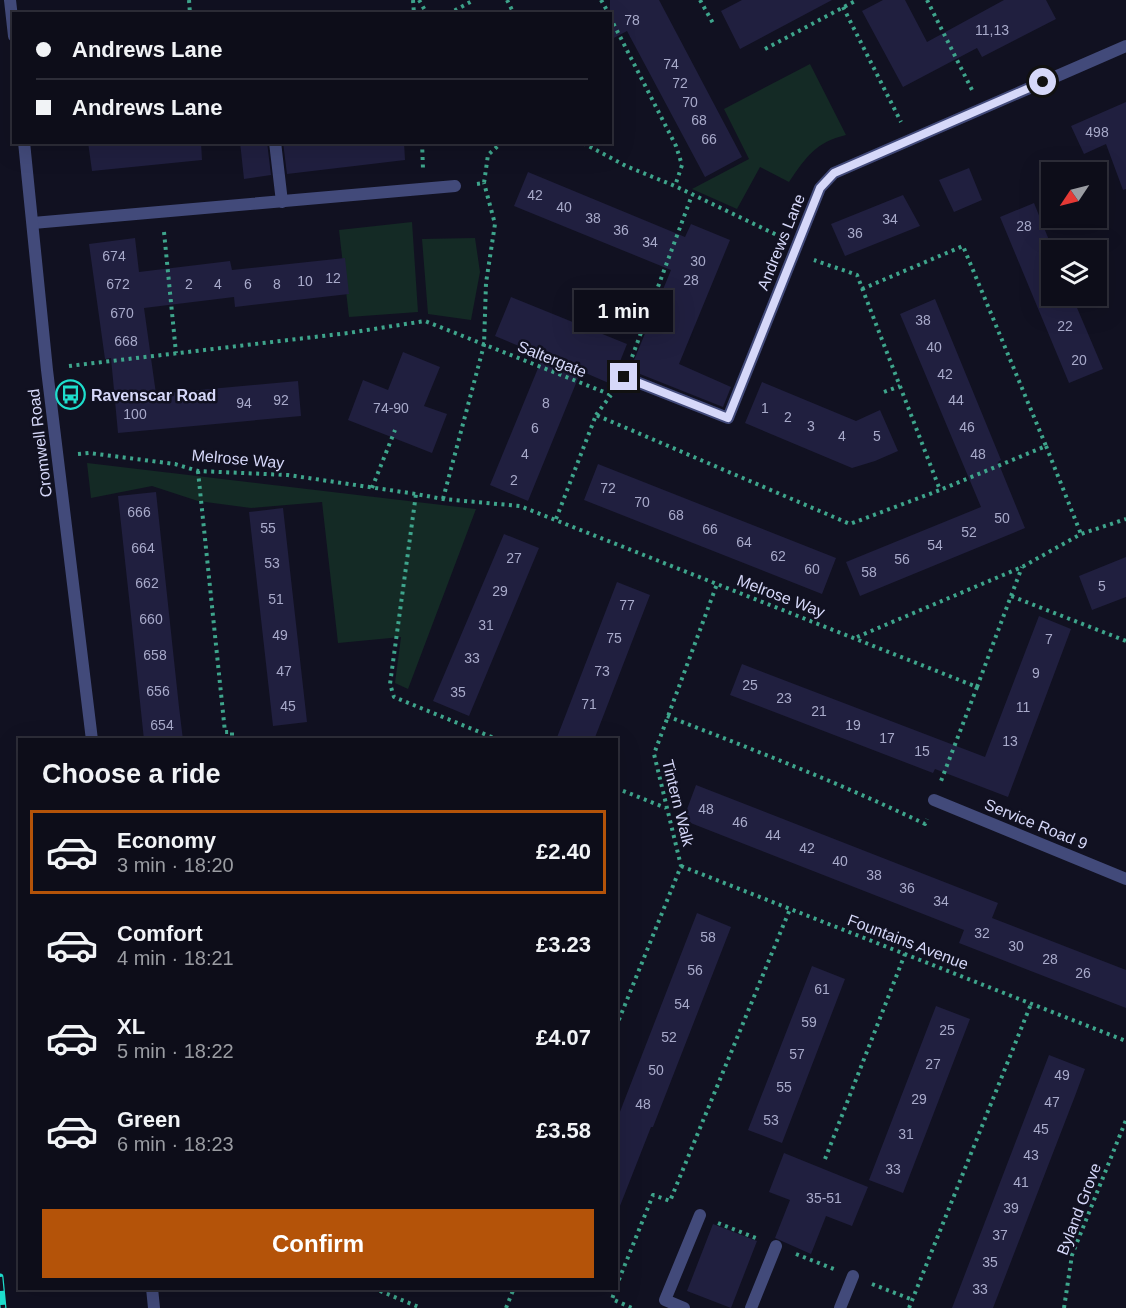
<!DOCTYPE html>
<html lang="en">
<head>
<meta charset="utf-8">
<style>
	:root { --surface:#0d0d19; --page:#161622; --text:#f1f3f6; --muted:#9a9ca2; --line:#2d2d38; --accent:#b45309 }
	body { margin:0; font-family:Arial,sans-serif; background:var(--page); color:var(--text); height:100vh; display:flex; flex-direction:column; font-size:22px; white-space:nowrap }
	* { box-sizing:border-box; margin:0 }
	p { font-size:20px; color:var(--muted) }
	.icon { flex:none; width:33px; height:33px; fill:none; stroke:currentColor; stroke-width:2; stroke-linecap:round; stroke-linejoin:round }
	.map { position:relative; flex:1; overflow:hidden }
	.drawer { position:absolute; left:18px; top:738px; width:600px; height:552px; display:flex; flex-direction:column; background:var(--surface); border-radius:0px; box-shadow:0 6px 24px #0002,0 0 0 2px var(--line) }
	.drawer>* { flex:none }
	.banner { position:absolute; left:12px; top:12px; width:600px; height:132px; border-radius:0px; box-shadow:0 6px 24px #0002,0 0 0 2px var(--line); display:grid; align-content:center; height:132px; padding:0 24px; background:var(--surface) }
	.needle { width:39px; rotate:235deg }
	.fabs { position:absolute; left:1041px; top:162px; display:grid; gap:12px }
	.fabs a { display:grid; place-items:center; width:66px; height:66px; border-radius:0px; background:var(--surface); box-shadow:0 6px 24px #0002,0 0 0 2px var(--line); font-size:30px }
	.end { position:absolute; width:27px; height:27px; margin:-14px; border:8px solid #d6d8f9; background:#111; box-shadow:0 0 0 3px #111 }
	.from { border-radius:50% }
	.bubble { position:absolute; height:42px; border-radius:0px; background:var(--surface); box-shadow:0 6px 24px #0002,0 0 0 2px var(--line); font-size:20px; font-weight:800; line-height:42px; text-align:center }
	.banner b { display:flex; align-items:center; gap:21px; height:57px; font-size:22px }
	.banner b+b { border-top:2px solid var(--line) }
	.banner i { width:15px; height:15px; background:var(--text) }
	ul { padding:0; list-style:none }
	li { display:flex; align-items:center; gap:18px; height:84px; margin:0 12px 9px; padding:0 12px; border:3px solid transparent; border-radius:0px }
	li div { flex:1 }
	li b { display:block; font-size:22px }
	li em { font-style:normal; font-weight:800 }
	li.selected { border-color:var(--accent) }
	li>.icon { width:54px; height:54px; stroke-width:1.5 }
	h2 { padding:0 24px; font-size:27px; line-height:72px }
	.cta { display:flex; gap:12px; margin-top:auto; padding:12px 24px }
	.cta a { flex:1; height:69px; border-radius:0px; background:var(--accent); color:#fff; font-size:24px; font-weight:800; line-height:69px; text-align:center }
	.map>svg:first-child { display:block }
	.green { fill:#142a25 }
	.building { fill:#201f3f }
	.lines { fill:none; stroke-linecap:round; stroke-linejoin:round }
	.path { stroke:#3ea58c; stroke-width:4; stroke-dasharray:3 4.5; stroke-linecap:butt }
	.minor { stroke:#424a7a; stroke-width:12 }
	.tertiary { stroke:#424a7a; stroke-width:12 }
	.rail-casing { stroke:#1edecd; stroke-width:7 }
	.rail { stroke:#111121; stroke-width:4.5; stroke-dasharray:14; stroke-linecap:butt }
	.route { stroke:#d6d8f9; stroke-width:8 }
	.labels { text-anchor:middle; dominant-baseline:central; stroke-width:5; stroke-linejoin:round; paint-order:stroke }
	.number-label { font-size:14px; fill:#a8aaca }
	.street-label { font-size:16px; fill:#d6d8f9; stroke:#111121 }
	.poi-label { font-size:16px; font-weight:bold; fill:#d6d8f9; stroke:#111121; text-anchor:start }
</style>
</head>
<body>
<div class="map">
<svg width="1126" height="1308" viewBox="0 0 1126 1308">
	<rect width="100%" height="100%" fill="#111121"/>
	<path class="green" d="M810,64L846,135C816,142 806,157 789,182L760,167L737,209L692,189L749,159L724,109Z
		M412,222L418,312L349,317L339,230Z
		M475,238L480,272L471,320L428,314L422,239Z
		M87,463L476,509L408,689L395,683L401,637L338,643L322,502L251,508L198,501L152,486L91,498Z"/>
	<path class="building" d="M610,0H659L742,157L705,177L627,31L610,40Z
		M742,0H832L740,49L721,11Z
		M883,0H905L927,42L1004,0H1046L1056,19L982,57L977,48L903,87L862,11Z
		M1126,102V189L1123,190L1106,144L1084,154L1071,126Z
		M88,142H201L202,160L92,171Z
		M240,142H267L271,175L244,179Z
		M283,142H404L405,160L287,174Z
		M969,168L982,200L954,212L939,180Z
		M528,172L685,237L691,224L730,240L679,364L731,387L723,407L630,370L671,270L514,206Z
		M903,195L920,226L845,256L831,224Z
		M1034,203L1053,250H1052V296H1072L1103,369L1069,383L1000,217Z
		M135,238L139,272L230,261L232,270L345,258L349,294L235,307L234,297L144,308L156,394L298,381L301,416L118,433L111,358L105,359L89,244Z
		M511,297L627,344L611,384L581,371L528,501L490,485L543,356L495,336Z
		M935,299L1001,460L998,462L1025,528L860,596L846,562L981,507L900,314Z
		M403,352L440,367L424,406L447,414L432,453L348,420L363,380L388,390Z
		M762,382L856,421L880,410L898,451L875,461L852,468L745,423Z
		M598,464L836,558L822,594L584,500Z
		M156,492L179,707L183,740H144L131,616L118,496Z
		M283,508L307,722L273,726L249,512Z
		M504,534L539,548L469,716L433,701Z
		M1126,557V597L1092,610L1079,576Z
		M617,582L650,595L594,740H556Z
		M1039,616L1071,629L1008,797L935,769L933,773L730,695L742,664L985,757Z
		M696,785L998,903L992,918L1126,970V1008L959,943L964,930L683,820Z
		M697,913L731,927L653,1127H651L618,1211H616V1122Z
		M812,966L845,979L782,1143L748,1130Z
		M936,1006L970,1019L903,1193L869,1180Z
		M1049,1055L1085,1069L1075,1096L993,1308H952Z
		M784,1153L868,1187L852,1226L826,1216L811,1254L775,1238L790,1200L769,1192Z
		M713,1224L757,1241L731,1308L687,1291Z"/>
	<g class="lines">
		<path class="path" d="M189,0L190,14
			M413,0L414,14
			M419,0L427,14
			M507,0L514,14
			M601,0L609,14
			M700,0L714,25
			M927,0L972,90
			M843,7L901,122
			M448,14L474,0
			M610,17L676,146L682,165L675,186
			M765,49L857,0
			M422,142L423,169
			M477,184L484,183L488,155L501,143H583L626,166L675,186L777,235
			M164,232L176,353
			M862,289L963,246L1046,446L940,490
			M632,357L692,195
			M69,366L348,333L425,321L609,394
			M884,392L900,386
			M596,415L611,395
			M1046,446L1081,534
			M78,454L89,453L175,464L198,471L288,475L416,494
			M198,471L225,732H232V740
			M372,488L395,430
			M443,499L484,345L486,283L495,224L484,183
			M556,519L596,415L850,524L940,490L857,275L814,260
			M1011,596L1022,567
			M857,637L1022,567L1081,534L1126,519
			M977,687L1011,596L1126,641
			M667,716C754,750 840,783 925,824L927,819
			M499,740L394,697L390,684L416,494L443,499L520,506L977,687L941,781
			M616,788L666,808
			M681,866L1126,1041
			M616,1027L681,866L654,754L717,584
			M825,1159L905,954
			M718,1223L756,1238
			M796,1254L834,1269
			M872,1284L913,1300
			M616,1287L653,1195L670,1201L790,909
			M373,1288L421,1308
			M616,1288L612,1299L632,1308
			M506,1308L514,1288
			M909,1308L1031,1004
			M1064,1308L1072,1255L1126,1120"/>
		<path class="minor" d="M275,142L282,202
			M33,223L455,186
			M624,377L728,418L820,188L834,173L1126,46
			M934,800L1126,879
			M684,1308L665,1300L700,1215
			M751,1308L776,1246
			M840,1308L853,1276"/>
		<path class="tertiary" d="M10,0L14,36
			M24,142L47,370L92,740
			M152,1288L154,1308"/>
		<defs>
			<path id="rail" d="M0,1277L3,1308"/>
		</defs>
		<use href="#rail" class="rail-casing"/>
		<use href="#rail" class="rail"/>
	</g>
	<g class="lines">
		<path class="route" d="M624,377L728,418L820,188L834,173L1043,82"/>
	</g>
	<defs>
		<symbol id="bus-ring" viewBox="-11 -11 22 22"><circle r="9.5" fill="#111121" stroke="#1edecd" stroke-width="1.5"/><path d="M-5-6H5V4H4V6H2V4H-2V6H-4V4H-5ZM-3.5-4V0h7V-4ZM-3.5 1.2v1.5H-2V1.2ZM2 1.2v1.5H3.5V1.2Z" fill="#1edecd"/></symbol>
	</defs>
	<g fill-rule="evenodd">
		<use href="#bus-ring" x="54" y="378" width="33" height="33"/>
	</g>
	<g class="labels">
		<g class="number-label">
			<text x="632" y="20">78</text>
			<text x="992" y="30">11,13</text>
			<text x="671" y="64">74</text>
			<text x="680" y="83">72</text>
			<text x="690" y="102">70</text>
			<text x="699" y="120">68</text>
			<text x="1097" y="132">498</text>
			<text x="709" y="139">66</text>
			<text x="535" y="195">42</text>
			<text x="564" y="207">40</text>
			<text x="593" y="218">38</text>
			<text x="890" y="219">34</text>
			<text x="1024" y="226">28</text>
			<text x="621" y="230">36</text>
			<text x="855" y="233">36</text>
			<text x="650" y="242">34</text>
			<text x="114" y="256">674</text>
			<text x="698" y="261">30</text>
			<text x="333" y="278">12</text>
			<text x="691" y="280">28</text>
			<text x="305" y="281">10</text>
			<text x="118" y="284">672</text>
			<text x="189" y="284">2</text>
			<text x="218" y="284">4</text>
			<text x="248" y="284">6</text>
			<text x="277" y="284">8</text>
			<text x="122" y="313">670</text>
			<text x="923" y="320">38</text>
			<text x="1065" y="326">22</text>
			<text x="126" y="341">668</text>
			<text x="934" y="347">40</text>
			<text x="1079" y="360">20</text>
			<text x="945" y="374">42</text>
			<text x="281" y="400">92</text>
			<text x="956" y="400">44</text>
			<text x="244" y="403">94</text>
			<text x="546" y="403">8</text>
			<text x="391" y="408">74-90</text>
			<text x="765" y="408">1</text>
			<text x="135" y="414">100</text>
			<text x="788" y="417">2</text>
			<text x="811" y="426">3</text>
			<text x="967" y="427">46</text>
			<text x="535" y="428">6</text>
			<text x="842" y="436">4</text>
			<text x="877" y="436">5</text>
			<text x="525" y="454">4</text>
			<text x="978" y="454">48</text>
			<text x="514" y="480">2</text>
			<text x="608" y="488">72</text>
			<text x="642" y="502">70</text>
			<text x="139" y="512">666</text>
			<text x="676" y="515">68</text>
			<text x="1002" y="518">50</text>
			<text x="268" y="528">55</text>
			<text x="710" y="529">66</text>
			<text x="969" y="532">52</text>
			<text x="744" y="542">64</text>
			<text x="935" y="545">54</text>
			<text x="143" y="548">664</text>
			<text x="778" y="556">62</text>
			<text x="514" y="558">27</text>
			<text x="902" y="559">56</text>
			<text x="272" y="563">53</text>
			<text x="812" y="569">60</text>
			<text x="869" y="572">58</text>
			<text x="147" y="583">662</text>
			<text x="1102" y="586">5</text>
			<text x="500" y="591">29</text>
			<text x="276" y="599">51</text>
			<text x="627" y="605">77</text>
			<text x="151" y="619">660</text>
			<text x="486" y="625">31</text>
			<text x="280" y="635">49</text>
			<text x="614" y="638">75</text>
			<text x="1049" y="639">7</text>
			<text x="155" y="655">658</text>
			<text x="472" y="658">33</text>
			<text x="284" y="671">47</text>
			<text x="602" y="671">73</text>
			<text x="1036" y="673">9</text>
			<text x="750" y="685">25</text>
			<text x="158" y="691">656</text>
			<text x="458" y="692">35</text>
			<text x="784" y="698">23</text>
			<text x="589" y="704">71</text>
			<text x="288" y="706">45</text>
			<text x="1023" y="707">11</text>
			<text x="819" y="711">21</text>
			<text x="162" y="725">654</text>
			<text x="853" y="725">19</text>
			<text x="887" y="738">17</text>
			<text x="1010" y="741">13</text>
			<text x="922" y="751">15</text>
			<text x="706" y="809">48</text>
			<text x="740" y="822">46</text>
			<text x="773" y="835">44</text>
			<text x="807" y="848">42</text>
			<text x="840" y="861">40</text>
			<text x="874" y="875">38</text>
			<text x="907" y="888">36</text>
			<text x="941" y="901">34</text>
			<text x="982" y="933">32</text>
			<text x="708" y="937">58</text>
			<text x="1016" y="946">30</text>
			<text x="1050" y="959">28</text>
			<text x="695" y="970">56</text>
			<text x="1083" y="973">26</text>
			<text x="822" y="989">61</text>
			<text x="682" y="1004">54</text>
			<text x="809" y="1022">59</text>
			<text x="947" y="1030">25</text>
			<text x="669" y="1037">52</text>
			<text x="797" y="1054">57</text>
			<text x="933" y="1064">27</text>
			<text x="656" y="1070">50</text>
			<text x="1062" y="1075">49</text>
			<text x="784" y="1087">55</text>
			<text x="919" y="1099">29</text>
			<text x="1052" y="1102">47</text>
			<text x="643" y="1104">48</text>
			<text x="771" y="1120">53</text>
			<text x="1041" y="1129">45</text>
			<text x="906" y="1134">31</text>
			<text x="1031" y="1155">43</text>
			<text x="893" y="1169">33</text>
			<text x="1021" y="1182">41</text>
			<text x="824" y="1198">35-51</text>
			<text x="1011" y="1208">39</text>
			<text x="1000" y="1235">37</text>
			<text x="990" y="1262">35</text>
			<text x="980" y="1289">33</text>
		</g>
		<g class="street-label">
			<text transform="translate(781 242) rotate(-68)">Andrews Lane</text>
			<text transform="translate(552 359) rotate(22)">Saltergate</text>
			<text transform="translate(40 443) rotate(-97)">Cromwell Road</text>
			<text transform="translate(238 459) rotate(5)">Melrose Way</text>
			<text transform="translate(781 596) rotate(21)">Melrose Way</text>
			<text transform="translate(678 803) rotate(76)">Tintern Walk</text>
			<text transform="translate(1036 824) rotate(22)">Service Road 9</text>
			<text transform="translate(908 942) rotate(21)">Fountains Avenue</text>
			<text transform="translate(1079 1209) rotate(-69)">Byland Grove</text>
		</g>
		<g class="poi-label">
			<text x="91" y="395">Ravenscar Road</text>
		</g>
	</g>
</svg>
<div class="fabs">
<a><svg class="needle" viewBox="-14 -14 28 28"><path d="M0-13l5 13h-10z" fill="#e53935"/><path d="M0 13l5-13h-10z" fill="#9a9ca2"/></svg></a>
<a><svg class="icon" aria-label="layers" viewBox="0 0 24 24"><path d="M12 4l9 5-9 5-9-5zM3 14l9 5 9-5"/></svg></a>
</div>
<i class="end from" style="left:1043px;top:82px"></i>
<i class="end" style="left:624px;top:377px"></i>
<div class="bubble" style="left:574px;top:290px;width:99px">1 min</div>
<div class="banner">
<b><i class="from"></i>Andrews Lane</b>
<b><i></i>Andrews Lane</b>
</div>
<section class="drawer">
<h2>Choose a ride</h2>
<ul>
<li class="selected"><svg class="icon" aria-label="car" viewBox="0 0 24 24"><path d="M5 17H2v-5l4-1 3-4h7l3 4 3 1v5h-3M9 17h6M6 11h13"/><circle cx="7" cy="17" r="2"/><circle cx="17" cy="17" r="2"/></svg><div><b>Economy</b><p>3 min · 18:20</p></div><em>£2.40</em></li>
<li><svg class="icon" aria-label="car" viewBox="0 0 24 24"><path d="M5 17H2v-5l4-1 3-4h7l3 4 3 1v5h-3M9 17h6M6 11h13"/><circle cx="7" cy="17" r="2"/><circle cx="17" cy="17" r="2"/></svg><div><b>Comfort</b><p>4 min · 18:21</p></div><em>£3.23</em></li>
<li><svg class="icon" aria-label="car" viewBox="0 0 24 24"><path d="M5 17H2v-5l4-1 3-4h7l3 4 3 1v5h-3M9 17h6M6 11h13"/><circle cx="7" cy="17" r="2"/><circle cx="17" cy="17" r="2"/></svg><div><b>XL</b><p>5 min · 18:22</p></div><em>£4.07</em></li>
<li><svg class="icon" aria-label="car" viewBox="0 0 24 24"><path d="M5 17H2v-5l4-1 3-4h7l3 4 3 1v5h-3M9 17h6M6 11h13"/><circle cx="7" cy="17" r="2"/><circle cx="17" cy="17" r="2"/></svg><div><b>Green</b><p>6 min · 18:23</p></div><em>£3.58</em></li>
</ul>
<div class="cta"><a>Confirm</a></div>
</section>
</div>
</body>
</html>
